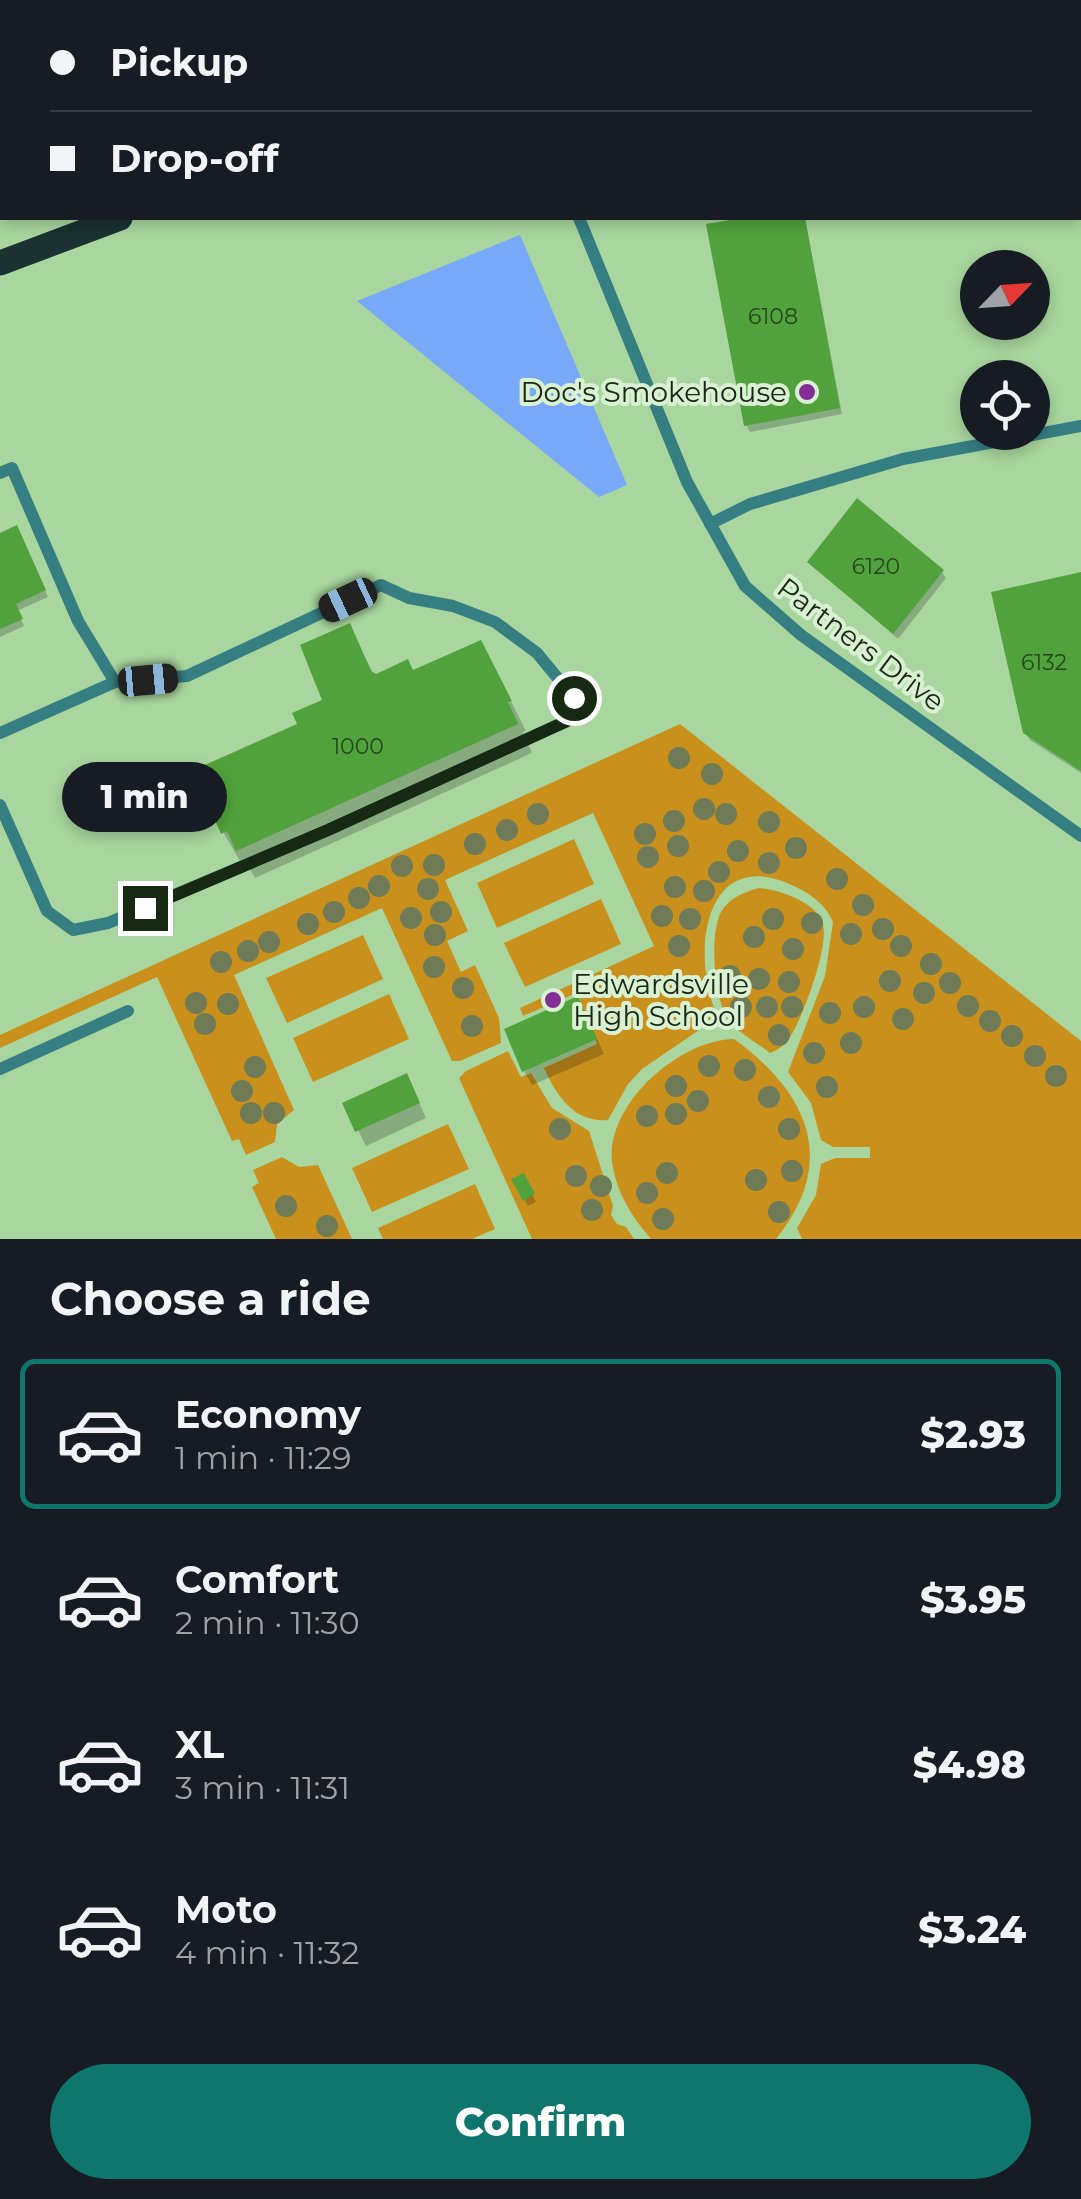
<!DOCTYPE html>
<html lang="en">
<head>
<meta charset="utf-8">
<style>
	:root { --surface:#171b24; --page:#20242c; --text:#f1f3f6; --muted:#9ea1a6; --line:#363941; --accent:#0f766e }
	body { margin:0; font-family:Montserrat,sans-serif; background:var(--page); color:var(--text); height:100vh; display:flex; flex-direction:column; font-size:38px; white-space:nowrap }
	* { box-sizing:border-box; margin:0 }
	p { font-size:32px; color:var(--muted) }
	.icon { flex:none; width:55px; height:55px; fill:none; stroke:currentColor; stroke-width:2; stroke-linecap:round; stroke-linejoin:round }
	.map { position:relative; height:1239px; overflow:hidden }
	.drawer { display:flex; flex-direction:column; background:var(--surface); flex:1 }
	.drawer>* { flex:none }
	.banner { position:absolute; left:0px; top:0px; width:1082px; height:220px; box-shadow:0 5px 15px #0003; display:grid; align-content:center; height:220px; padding:0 50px; background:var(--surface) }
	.needle { width:65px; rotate:65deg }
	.controls { position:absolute; left:960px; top:250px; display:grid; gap:20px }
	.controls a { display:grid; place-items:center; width:90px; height:90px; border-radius:50%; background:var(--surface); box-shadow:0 5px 15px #0003; font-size:50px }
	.end { position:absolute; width:45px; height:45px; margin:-22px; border:12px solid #172813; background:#fff; box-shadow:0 0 0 5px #fff }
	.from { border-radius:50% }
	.bubble { position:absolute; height:70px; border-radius:35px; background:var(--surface); box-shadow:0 5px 15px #0003; font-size:32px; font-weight:800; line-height:70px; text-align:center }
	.car { position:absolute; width:30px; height:60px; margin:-30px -15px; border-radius:12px; box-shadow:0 0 8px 2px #0007; background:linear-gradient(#222 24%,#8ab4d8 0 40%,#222 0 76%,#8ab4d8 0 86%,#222 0) }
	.banner b { display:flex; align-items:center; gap:35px; height:95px; font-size:38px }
	.banner b+b { border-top:2px solid var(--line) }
	.banner i { width:25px; height:25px; background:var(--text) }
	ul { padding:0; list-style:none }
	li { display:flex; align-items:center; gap:30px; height:150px; margin:0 20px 15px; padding:0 30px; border:5px solid transparent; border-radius:15px }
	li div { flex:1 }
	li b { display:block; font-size:38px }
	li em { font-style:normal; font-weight:800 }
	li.on { border-color:var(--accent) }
	li>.icon { width:90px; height:90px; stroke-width:1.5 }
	h2 { padding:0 50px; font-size:45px; line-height:120px }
	.primary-button { display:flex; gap:20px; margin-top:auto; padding:20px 50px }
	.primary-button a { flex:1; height:115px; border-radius:60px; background:var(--accent); color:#fff; font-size:40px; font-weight:800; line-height:115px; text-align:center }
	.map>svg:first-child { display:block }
	.green { fill:#c9911c }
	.water { fill:#77a9f8 }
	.shadow { fill:#0003 }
	.building { fill:#51a23c }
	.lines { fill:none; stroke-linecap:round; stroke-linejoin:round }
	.service { stroke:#357e81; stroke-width:12 }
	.minor { stroke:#357e81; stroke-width:20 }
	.primary { stroke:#1c3132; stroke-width:25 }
	.tree { fill:#6e7b56 }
	.route { stroke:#172813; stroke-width:12 }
	.poi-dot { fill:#842c98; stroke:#d9f0d3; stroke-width:4 }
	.labels { text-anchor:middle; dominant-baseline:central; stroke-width:8; stroke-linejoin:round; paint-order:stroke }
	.number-label { font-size:22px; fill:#26461d }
	.poi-label { font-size:28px; fill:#172813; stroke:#d9f0d3; text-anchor:end }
	.street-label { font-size:28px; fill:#172813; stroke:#d9f0d3 }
</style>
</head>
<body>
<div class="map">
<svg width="1081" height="1239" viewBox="0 0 1081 1239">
	<rect width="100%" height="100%" fill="#a9d69e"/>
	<path class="green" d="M0,0H290L2,2V46Z
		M680,724L1081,1041V1239H802L797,1228L816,1195L821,1164L835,1158H870V1147H833L821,1140L811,1103L788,1072L825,976L833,922C826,905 811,894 794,886C702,842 690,958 718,1017L642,1069L628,1084L608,1120C575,1123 557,1097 544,1068L597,1044L579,997L574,994L523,1016L520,1008L654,946L593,813L445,880L468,931L447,941L461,972L475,965L499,1018L501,1043L460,1061H452L382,908L234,975L294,1110L277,1124L275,1142L246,1155L239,1139L232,1141L157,977L0,1048V1035Z
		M574,839L594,884L497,928L477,883Z
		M759,888C779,890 810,900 821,919C833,938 804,1013 793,1032C788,1042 781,1049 770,1053C758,1043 736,1032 728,1019C714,998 709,935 721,912C729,898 744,892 759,888Z
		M601,899L621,944L525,987L504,943Z
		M363,935L383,979L287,1023L266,978Z
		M389,994L409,1039L313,1082L293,1038Z
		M734,1039C808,1093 839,1160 776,1239H651C632,1217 616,1192 612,1162C606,1104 679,1040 734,1039Z
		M508,1051L521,1077L531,1073L552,1108L589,1131L613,1206L611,1215L617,1224L626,1227L634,1239H532L459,1078L466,1071Z
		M448,1124L469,1169L372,1212L352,1168Z
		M282,1157L299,1167L318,1165L352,1239H276L252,1187L259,1183L253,1170Z
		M475,1184L495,1229L472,1239H383L378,1228Z"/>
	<path class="water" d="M520,235L627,485L599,497L357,301Z"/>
	<path class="shadow" d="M756,218H805L842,414L750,432L746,425L709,226Z
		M20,534L48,597L17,611L24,626L0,637V535Z
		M810,562L942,572L946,578L898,639Z
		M1081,574V773L1030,740L1025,732Z
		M349,626L375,677L496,672L526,731L523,732L532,753L255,878L244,859L240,861L223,832L300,725L325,701Z
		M586,1014L604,1054L532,1085L524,1071Z
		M414,1091L426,1118L366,1146L345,1104Z
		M523,1176L536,1202L528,1206L515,1180Z"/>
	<path class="building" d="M742,218H805L840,408L744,426L706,224Z
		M857,498L944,570L893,634L807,562Z
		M17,525L46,590L16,604L23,619L0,629V533Z
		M1081,572V771L1023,733L991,592Z
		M350,623L371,671L376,674L408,659L413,670L481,640L512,701L508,702L518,724L236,851L227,831L221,834L202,791L207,788L198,768L297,724L292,713L322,700L300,645Z
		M578,996L597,1039L522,1072L504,1029Z
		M407,1073L420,1103L355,1132L342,1103Z
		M524,1173L535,1194L523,1201L511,1179Z"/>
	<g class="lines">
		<path class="service" d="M1006,0L1013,2
			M925,2L939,0
			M1080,48L1081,49
			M579,218L687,482L745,586L801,635L1081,836
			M0,473L12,468L78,621L115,682
			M710,524L750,504L903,459L1081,426
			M0,733L115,682L187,676L381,585L409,598L453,606L495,622L537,653L574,698L578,716L328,830L108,923L73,930L47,911L0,805
			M0,1069L128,1011"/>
		<path class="minor" d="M1080,0L1081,3"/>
		<path class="primary" d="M780,2L788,0
			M0,263L120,218"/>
	</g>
	<g class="tree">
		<circle cx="679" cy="758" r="11"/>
		<circle cx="712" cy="774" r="11"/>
		<circle cx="704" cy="809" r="11"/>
		<circle cx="538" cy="814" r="11"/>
		<circle cx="726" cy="814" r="11"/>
		<circle cx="674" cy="821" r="11"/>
		<circle cx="769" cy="822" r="11"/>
		<circle cx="507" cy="830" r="11"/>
		<circle cx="645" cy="834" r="11"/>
		<circle cx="475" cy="844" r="11"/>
		<circle cx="678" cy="846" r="11"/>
		<circle cx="796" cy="848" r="11"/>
		<circle cx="738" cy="851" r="11"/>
		<circle cx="648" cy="857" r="11"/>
		<circle cx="769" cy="863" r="11"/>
		<circle cx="434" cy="865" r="11"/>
		<circle cx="402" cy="866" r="11"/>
		<circle cx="719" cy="872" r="11"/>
		<circle cx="837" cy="879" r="11"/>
		<circle cx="379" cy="886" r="11"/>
		<circle cx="675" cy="887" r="11"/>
		<circle cx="428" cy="889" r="11"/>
		<circle cx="704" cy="891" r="11"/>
		<circle cx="359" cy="898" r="11"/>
		<circle cx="863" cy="905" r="11"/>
		<circle cx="334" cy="912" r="11"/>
		<circle cx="441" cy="912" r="11"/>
		<circle cx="662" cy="916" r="11"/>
		<circle cx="411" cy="918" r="11"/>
		<circle cx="690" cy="919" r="11"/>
		<circle cx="773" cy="919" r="11"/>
		<circle cx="812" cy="923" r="11"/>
		<circle cx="308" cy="924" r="11"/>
		<circle cx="883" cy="929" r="11"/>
		<circle cx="851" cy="934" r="11"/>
		<circle cx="435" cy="935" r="11"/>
		<circle cx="754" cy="937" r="11"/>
		<circle cx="269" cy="942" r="11"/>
		<circle cx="679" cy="946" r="11"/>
		<circle cx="901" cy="946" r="11"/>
		<circle cx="793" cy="949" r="11"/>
		<circle cx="248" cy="951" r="11"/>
		<circle cx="221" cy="962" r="11"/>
		<circle cx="931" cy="964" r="11"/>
		<circle cx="434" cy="967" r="11"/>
		<circle cx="730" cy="976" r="11"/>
		<circle cx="759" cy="979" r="11"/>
		<circle cx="890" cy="981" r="11"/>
		<circle cx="789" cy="982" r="11"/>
		<circle cx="950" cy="983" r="11"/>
		<circle cx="463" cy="988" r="11"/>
		<circle cx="924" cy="993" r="11"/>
		<circle cx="196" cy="1003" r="11"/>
		<circle cx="228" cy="1004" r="11"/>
		<circle cx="968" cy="1006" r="11"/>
		<circle cx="741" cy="1007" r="11"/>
		<circle cx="767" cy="1007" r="11"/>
		<circle cx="792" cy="1007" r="11"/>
		<circle cx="864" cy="1007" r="11"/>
		<circle cx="830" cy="1013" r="11"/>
		<circle cx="903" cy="1019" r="11"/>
		<circle cx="990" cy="1021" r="11"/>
		<circle cx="205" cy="1024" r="11"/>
		<circle cx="472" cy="1026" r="11"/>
		<circle cx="779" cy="1035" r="11"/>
		<circle cx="1012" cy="1036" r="11"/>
		<circle cx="851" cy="1043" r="11"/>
		<circle cx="814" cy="1053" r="11"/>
		<circle cx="1035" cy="1056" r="11"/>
		<circle cx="709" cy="1066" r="11"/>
		<circle cx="255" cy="1067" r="11"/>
		<circle cx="745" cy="1070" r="11"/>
		<circle cx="1056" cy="1076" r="11"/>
		<circle cx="676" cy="1086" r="11"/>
		<circle cx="827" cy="1087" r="11"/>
		<circle cx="242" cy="1091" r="11"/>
		<circle cx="769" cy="1097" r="11"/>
		<circle cx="698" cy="1101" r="11"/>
		<circle cx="251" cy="1113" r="11"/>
		<circle cx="274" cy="1113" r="11"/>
		<circle cx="676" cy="1114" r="11"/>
		<circle cx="647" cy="1116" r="11"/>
		<circle cx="560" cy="1129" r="11"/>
		<circle cx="789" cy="1129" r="11"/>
		<circle cx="792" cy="1171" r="11"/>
		<circle cx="667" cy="1173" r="11"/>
		<circle cx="576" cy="1176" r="11"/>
		<circle cx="756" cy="1180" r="11"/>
		<circle cx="601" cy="1186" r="11"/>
		<circle cx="647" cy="1193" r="11"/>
		<circle cx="286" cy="1206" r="11"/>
		<circle cx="592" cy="1210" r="11"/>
		<circle cx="779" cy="1212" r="11"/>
		<circle cx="663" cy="1219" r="11"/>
		<circle cx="327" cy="1226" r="11"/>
	</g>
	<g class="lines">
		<path class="route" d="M145,908L328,830L578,716L574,698"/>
	</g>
	<g class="poi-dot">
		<circle cx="807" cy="392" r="10"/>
		<circle cx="553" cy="1000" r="10"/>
	</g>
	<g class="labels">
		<g class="number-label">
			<text x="773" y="316">6108</text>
			<text x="876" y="566">6120</text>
			<text x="1044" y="662">6132</text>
			<text x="358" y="746">1000</text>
		</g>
		<g class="poi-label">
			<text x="787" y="392">Doc's Smokehouse</text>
			<text x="573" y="984" text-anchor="start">Edwardsville<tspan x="573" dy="32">High School</tspan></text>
		</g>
		<g class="street-label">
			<text transform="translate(861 644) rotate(37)">Partners Drive</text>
		</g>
	</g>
</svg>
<div class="controls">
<a><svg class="needle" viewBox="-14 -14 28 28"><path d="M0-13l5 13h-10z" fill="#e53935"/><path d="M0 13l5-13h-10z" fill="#9ea1a6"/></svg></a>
<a><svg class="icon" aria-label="locate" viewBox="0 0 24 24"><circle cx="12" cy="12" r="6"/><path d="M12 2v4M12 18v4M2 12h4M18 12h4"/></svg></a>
</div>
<i class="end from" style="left:574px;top:698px"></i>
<i class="end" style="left:145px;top:908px"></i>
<div class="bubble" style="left:62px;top:762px;width:165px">1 min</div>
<i class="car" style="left:348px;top:600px;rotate:245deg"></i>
<i class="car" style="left:148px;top:680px;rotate:85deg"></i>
<div class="banner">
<b><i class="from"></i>Pickup</b>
<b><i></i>Drop-off</b>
</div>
</div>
<section class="drawer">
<h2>Choose a ride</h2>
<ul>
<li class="on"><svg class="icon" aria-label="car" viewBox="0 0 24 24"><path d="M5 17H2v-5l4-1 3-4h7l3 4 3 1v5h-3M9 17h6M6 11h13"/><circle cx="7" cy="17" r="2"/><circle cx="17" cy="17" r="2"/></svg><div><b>Economy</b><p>1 min · 11:29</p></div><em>$2.93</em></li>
<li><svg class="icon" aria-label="car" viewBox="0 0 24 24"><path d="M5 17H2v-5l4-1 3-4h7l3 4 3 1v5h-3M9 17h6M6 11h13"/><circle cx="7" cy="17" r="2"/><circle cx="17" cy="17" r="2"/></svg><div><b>Comfort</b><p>2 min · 11:30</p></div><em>$3.95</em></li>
<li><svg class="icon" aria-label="car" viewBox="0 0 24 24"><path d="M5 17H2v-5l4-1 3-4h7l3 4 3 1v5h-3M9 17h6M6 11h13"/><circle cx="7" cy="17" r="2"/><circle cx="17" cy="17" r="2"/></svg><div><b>XL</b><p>3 min · 11:31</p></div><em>$4.98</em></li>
<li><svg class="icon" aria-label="car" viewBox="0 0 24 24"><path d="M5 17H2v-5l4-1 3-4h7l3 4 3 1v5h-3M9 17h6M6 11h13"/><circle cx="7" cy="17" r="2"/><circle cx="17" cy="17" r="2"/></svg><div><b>Moto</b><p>4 min · 11:32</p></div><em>$3.24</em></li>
</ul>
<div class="primary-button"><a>Confirm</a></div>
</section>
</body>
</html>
